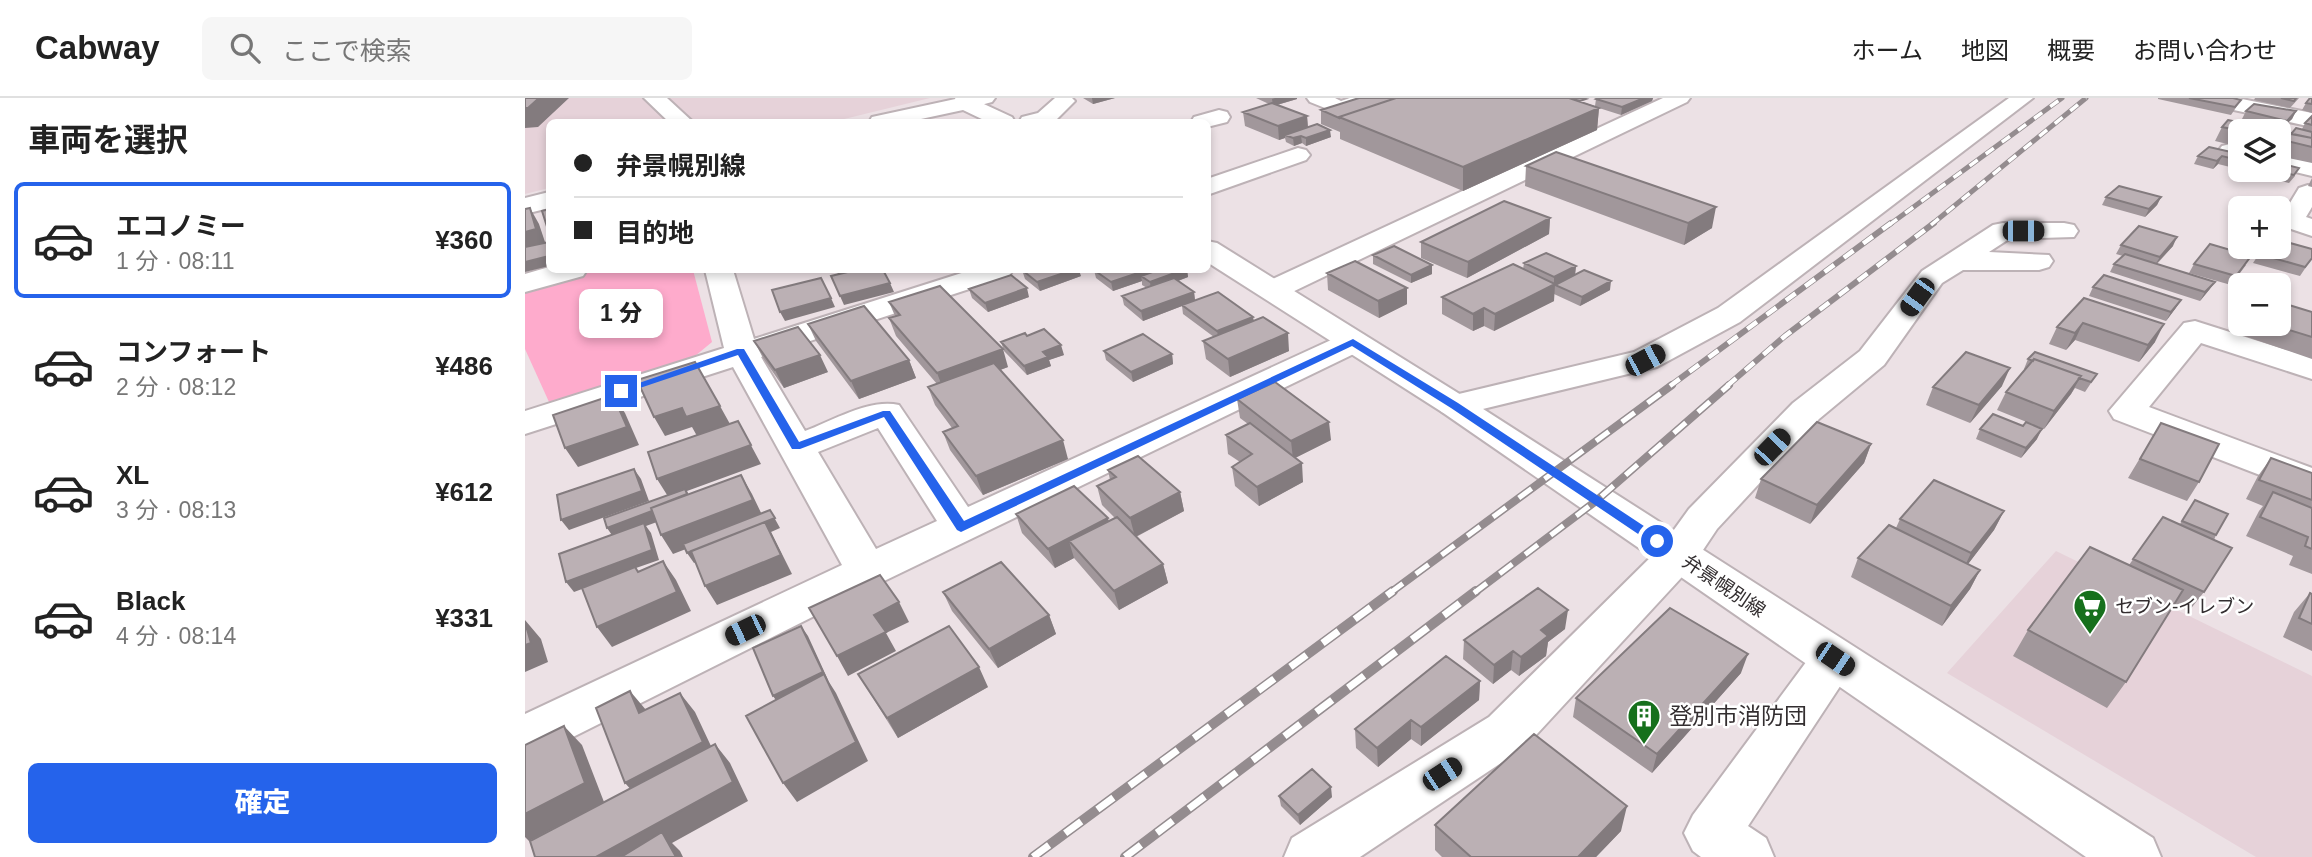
<!DOCTYPE html>
<html lang="ja">
<head>
<meta charset="utf-8">
<style>
	:root { --surface:#fff; --page:#f6f6f6; --text:#222; --muted:#767676; --line:#e0e0e0; --accent:#2563eb }
	body { margin:0; font-family:Helvetica,"Noto Sans JP",sans-serif; background:var(--page); color:var(--text); height:100vh; display:flex; flex-direction:column; font-size:26px; white-space:nowrap }
	* { box-sizing:border-box; margin:0 }
	p { font-size:23px; color:var(--muted) }
	.icon { flex:none; width:38px; height:38px; fill:none; stroke:currentColor; stroke-width:2; stroke-linecap:round; stroke-linejoin:round }
	.map { position:relative; flex:1; overflow:hidden }
	.details { display:flex; flex-direction:column; background:var(--surface); width:525px }
	.details>* { flex:none }
	.hud { position:absolute; left:21px; top:21px; width:665px; height:154px; border-radius:10px; box-shadow:0 4px 10px #0003; display:grid; align-content:center; height:154px; padding:0 28px; background:var(--surface) }
	.buttons { position:absolute; left:1703px; top:21px; display:grid; gap:14px }
	.buttons a { display:grid; place-items:center; width:63px; height:63px; border-radius:10px; background:var(--surface); box-shadow:0 4px 10px #0003; font-size:35px }
	.end { position:absolute; width:32px; height:32px; margin:-16px; border:9px solid #2563eb; background:#fff; box-shadow:0 0 0 4px #fff }
	.from { border-radius:50% }
	.bubble { position:absolute; height:49px; border-radius:10px; background:var(--surface); box-shadow:0 4px 10px #0003; font-size:23px; font-weight:800; line-height:49px; text-align:center }
	.car { position:absolute; width:21px; height:42px; margin:-21px -10px; border-radius:9px; box-shadow:0 0 5px 2px #0007; background:linear-gradient(#222 24%,#8ab4d8 0 40%,#222 0 76%,#8ab4d8 0 86%,#222 0) }
	.hud b { display:flex; align-items:center; gap:24px; height:66px; font-size:26px }
	.hud b+b { border-top:2px solid var(--line) }
	.hud i { width:18px; height:18px; background:var(--text) }
	ul { padding:0; list-style:none }
	li { display:flex; align-items:center; gap:21px; height:116px; margin:0 14px 10px; padding:0 14px; border:4px solid transparent; border-radius:10px }
	li div { flex:1 }
	li b { display:block; font-size:26px }
	li em { font-style:normal; font-weight:800 }
	li.selected { border-color:var(--accent) }
	li>.icon { width:63px; height:63px; stroke-width:1.5 }
	h2 { padding:0 28px; font-size:32px; line-height:84px }
	.button { display:flex; gap:14px; margin-top:auto; padding:14px 28px }
	.button a { flex:1; height:80px; border-radius:10px; background:var(--accent); color:#fff; font-size:28px; font-weight:800; line-height:80px; text-align:center }
	header { display:flex; align-items:center; gap:42px; box-sizing:border-box; height:98px; padding:0 35px; background:var(--surface); border-bottom:2px solid var(--line) }
	header strong { font-size:33px }
	nav { display:flex; gap:38px; margin-inline-start:auto; font-size:24px }
	.search { width:490px; height:63px; background:var(--page); display:flex; align-items:center; gap:18px; box-sizing:border-box; padding:0 24px; border-radius:10px; color:var(--muted); font-size:26px }
	main { display:flex; flex:1; min-height:0 }
	.map>svg:first-child { display:block }
	.built { fill:#e6d2d9 }
	.green { fill:#feabcc }
	.lines { fill:none; stroke-linecap:round; stroke-linejoin:round }
	.minor-casing { stroke:#bdb2b6; stroke-width:4 }
	.major-casing { stroke:#bdb2b6; stroke-width:4 }
	.minor { fill:#fff; fill-rule:evenodd }
	.major { fill:#fff; fill-rule:evenodd }
	.rail-far3-casing { stroke:#948c8f; stroke-width:5 }
	.rail-far2-casing { stroke:#948c8f; stroke-width:6 }
	.rail-far1-casing { stroke:#948c8f; stroke-width:8 }
	.rail-casing { stroke:#948c8f; stroke-width:10 }
	.rail-far3 { stroke:#fff; stroke-width:3.5; stroke-dasharray:10; stroke-linecap:butt }
	.rail-far2 { stroke:#fff; stroke-width:4.5; stroke-dasharray:12; stroke-linecap:butt }
	.rail-far1 { stroke:#fff; stroke-width:5; stroke-dasharray:16; stroke-linecap:butt }
	.rail { stroke:#fff; stroke-width:7; stroke-dasharray:20; stroke-linecap:butt }
	.wall { fill:#a1979b }
	.shaded-wall { fill:#837b7e }
	.building { fill:#bbb0b4; stroke:#837b7e; stroke-width:2 }
	.route { fill:#2563eb }
	.labels { text-anchor:middle; dominant-baseline:central; stroke-width:5; stroke-linejoin:round; paint-order:stroke }
	.street-label { font-size:19px; fill:#332e30; stroke:#fff }
	.poi-label { font-size:19px; fill:#332e30; stroke:#fff; text-anchor:start }
	.near-poi-label { font-size:23px; fill:#332e30; stroke:#fff; text-anchor:start }
</style>
</head>
<body>
<header>
<strong>Cabway</strong>
<div class="search"><svg class="icon" aria-label="search" viewBox="0 0 24 24"><circle cx="10" cy="10" r="6"/><path d="M15 15l6 6"/></svg>ここで検索</div>
<nav><a>ホーム</a><a>地図</a><a>概要</a><a>お問い合わせ</a></nav>
</header>
<main>
<section class="details">
<h2>車両を選択</h2>
<ul>
<li class="selected"><svg class="icon" aria-label="car" viewBox="0 0 24 24"><path d="M5 17H2v-5l4-1 3-4h7l3 4 3 1v5h-3M9 17h6M6 11h13"/><circle cx="7" cy="17" r="2"/><circle cx="17" cy="17" r="2"/></svg><div><b>エコノミー</b><p>1 分 · 08:11</p></div><em>¥360</em></li>
<li><svg class="icon" aria-label="car" viewBox="0 0 24 24"><path d="M5 17H2v-5l4-1 3-4h7l3 4 3 1v5h-3M9 17h6M6 11h13"/><circle cx="7" cy="17" r="2"/><circle cx="17" cy="17" r="2"/></svg><div><b>コンフォート</b><p>2 分 · 08:12</p></div><em>¥486</em></li>
<li><svg class="icon" aria-label="car" viewBox="0 0 24 24"><path d="M5 17H2v-5l4-1 3-4h7l3 4 3 1v5h-3M9 17h6M6 11h13"/><circle cx="7" cy="17" r="2"/><circle cx="17" cy="17" r="2"/></svg><div><b>XL</b><p>3 分 · 08:13</p></div><em>¥612</em></li>
<li><svg class="icon" aria-label="car" viewBox="0 0 24 24"><path d="M5 17H2v-5l4-1 3-4h7l3 4 3 1v5h-3M9 17h6M6 11h13"/><circle cx="7" cy="17" r="2"/><circle cx="17" cy="17" r="2"/></svg><div><b>Black</b><p>4 分 · 08:14</p></div><em>¥331</em></li>
</ul>
<div class="button"><a>確定</a></div>
</section>
<div class="map">
<svg width="1787" height="759" viewBox="0 0 1787 759">
	<rect width="100%" height="100%" fill="#ece1e5"/>
	<path class="built" d="M0,0H405L307,24H24V90L0,96Z
		M1531,453L1787,578V759H1731L1422,575Z"/>
	<path class="green" d="M62,172H168L187,244L164,263L24,304L0,251V189Z"/>
	<g class="lines">
		<defs>
			<path id="minor" d="M119,0H142L168,24H144Z
				M430,0H470L467,4L441,11L434,9Z
				M530,0H547L550,3L529,24H494L497,19L513,15Z
				M782,0H810L816,3L825,0H857L854,4L815,16L785,4Z
				M1138,0H1165L1162,4L759,198L748,201L737,198L733,192L737,186Z
				M1484,0H1508L1215,224L1132,269L929,318L917,314L911,307L917,300L1109,254L1193,210Z
				M1671,0H1712L1787,15V29L1681,6L1674,4Z
				M694,12L702,14L705,19L702,24L682,29V24H666L669,19Z
				M1705,46L1715,48V62L1697,58L1693,53L1697,48Z
				M773,50L781,52L785,57L781,62L682,97V81Z
				M1754,56L1787,64V78L1754,70Z
				M1783,87L1787,88V109L1781,119L1787,121V138L1757,128L1754,123L1774,90Z
				M1478,125H1539L1549,127L1553,133L1549,139L1484,141L1464,154L1524,157L1528,163L1524,169L1514,172H1438L1417,185L1359,267L1294,321L1192,431L1168,467L1000,649L835,759H759L767,740L964,619L1138,447L1164,411L1268,305L1335,253L1397,173L1468,127Z
				M24,169V172H62L58,178L0,194V176Z
				M180,172H208L229,241L446,172H488L484,178L236,259L280,333C307,323 345,300 374,307L443,409L817,237L828,234L839,237L844,244L839,251L357,484L18,654L0,660V616L317,467L208,269L0,336V313L199,250ZM353,330L412,423L351,451L293,354Z
				M1670,223L1787,260V281L1676,245L1624,309L1787,370V397L1589,321L1584,313L1659,225Z
				M1310,543L1327,548L1333,561L1223,728L1241,740L1249,759H1176L1168,753L1159,735L1168,717L1293,548Z"/>
			<path id="major" d="M435,0L448,1L487,19L490,24H463L438,12L382,24H344L347,19Z
				M24,94V110L0,116V100Z
				M682,143L692,145L941,300L1628,740L1636,759H1561L917,314L682,164Z"/>
		</defs>
		<use href="#minor" class="minor-casing"/>
		<use href="#major" class="major-casing"/>
		<use href="#minor" class="minor"/>
		<use href="#major" class="major"/>
		<defs>
			<path id="rail-far3" d="M1364,127L1537,0
				M1406,127L1561,0"/>
			<path id="rail-far2" d="M1145,288L1366,125
				M1202,288L1260,238L1409,125"/>
			<path id="rail-far1" d="M865,495L1147,287
				M949,495L1071,403L1204,287"/>
			<path id="rail" d="M508,759L868,493
				M600,759L951,493"/>
		</defs>
		<use href="#rail-far3" class="rail-far3-casing"/>
		<use href="#rail-far2" class="rail-far2-casing"/>
		<use href="#rail-far1" class="rail-far1-casing"/>
		<use href="#rail" class="rail-casing"/>
		<use href="#rail-far3" class="rail-far3"/>
		<use href="#rail-far2" class="rail-far2"/>
		<use href="#rail-far1" class="rail-far1"/>
		<use href="#rail" class="rail"/>
	</g>
	<path class="wall" d="M558,0H590L568,6Z
		M731,0H772V1L752,7L782,18L783,29L806,39L781,48L777,45L769,48L761,44L760,40L754,42L720,28L718,14L744,6Z
		M1073,0H1128L1127,3L1096,17L1074,10L1072,32L938,93L815,41V34L796,26V12L1060,5L1070,8L1071,1Z
		M1633,0H1708L1716,2L1706,17L1633,1Z
		M1730,0H1774L1765,10L1729,2Z
		M1787,0V15L1777,12L1781,5Z
		M1721,13H1771L1767,21L1757,30L1717,21Z
		M1787,18V65L1754,58V33H1715V49L1690,43L1697,29L1703,22L1766,36L1771,30L1777,31L1780,25Z
		M1715,56L1714,65L1709,70L1693,66L1688,71L1669,66L1673,58Z
		M1754,65L1770,78L1764,85L1719,74L1721,72H1754Z
		M1001,68L1187,130L1159,147L1000,88Z
		M1787,80V89L1783,88Z
		M1581,99H1636L1632,107L1620,119L1577,107Z
		M1025,120L1024,136L942,180L896,160V144Z
		M1596,147L1648,148L1632,166L1690,184L1684,192L1675,203L1585,174L1589,166L1598,158L1591,156Z
		M1734,156L1787,160L1775,178L1728,165Z
		M848,157L907,167V176L886,185L848,166Z
		M999,165L1051,168L1050,176L1085,192L1055,208L1029,196V203L969,233L959,228L948,233L917,216V199L998,171Z
		M1669,166L1721,167L1706,187L1664,175Z
		M497,172L556,178L515,193L500,181Z
		M569,172H622L623,175L633,172H662L663,179L653,183L669,194L670,202L729,222L764,253L705,279L681,261L678,243L689,239L658,216L657,208L618,223L599,207L597,198L622,190L617,187V183L588,193L571,180Z
		M802,175L882,206L854,220L803,192Z
		M1568,189L1656,202L1650,211L1641,223L1564,198Z
		M444,191L504,199L463,214L447,200Z
		M1559,200L1630,244L1614,264L1550,242L1541,252L1524,246L1532,229Z
		M364,204L483,269L475,272L543,361L458,397L425,352L418,334L427,330L410,307L403,289L412,286L371,238L364,220L370,218Z
		M1787,214V261L1705,233L1715,218V226H1754Z
		M283,226L384,262L391,280L334,301L291,243Z
		M502,238L539,257L524,262L526,268L502,277L479,253L476,244Z
		M229,243L303,274L259,290L238,260Z
		M579,253L647,256L648,266L608,284L581,262Z
		M1503,261L1572,276L1560,294L1550,290L1546,296L1519,331L1472,312L1481,294L1500,271H1499Z
		M1477,288L1445,325L1401,307L1408,289Z
		M712,301L806,342L770,360L778,384L734,408L710,388L707,369L715,364L703,356L701,337L723,326L715,320Z
		M1636,325L1674,384L1662,403L1603,380Z
		M1455,331L1512,341L1496,360L1451,341Z
		M1346,346L1339,365L1285,426L1230,400L1236,381Z
		M1746,360L1787,375V476L1764,467L1768,458L1721,438L1734,413L1738,408L1721,401L1733,378Z
		M583,372L655,394L659,413L611,439L638,466L643,485L594,512L549,460L530,470L497,435L491,416L584,423L590,420L577,407L572,388L585,382Z
		M1670,402L1691,437L1689,442L1679,494L1664,513L1649,506L1601,584L1582,610L1488,558L1503,532L1604,467L1638,419L1655,426Z
		M1479,413L1469,432L1443,466L1455,472L1445,491L1417,528L1326,479L1333,460L1371,430L1375,421Z
		M418,494L524,517L531,536L473,570L427,513Z
		M1785,495L1787,496V553L1758,539L1769,514Z
		M1040,531L1023,544L1021,558L994,578L986,572L968,586L938,561L939,542Z
		M1216,575L1127,675L1048,619L1051,600Z
		M333,576L463,589L373,640Z
		M955,583L954,602L896,648L886,641L853,669L831,650L830,631Z
		M754,698L807,699L775,727L756,708Z
		M910,727L1096,733L1071,759H917L910,752Z"/>
	<path class="shaded-wall" d="M14,0H44L13,29L0,30V10Z
		M567,0H590L568,6Z
		M750,0H772V1L748,8L747,1Z
		M1119,0H1128L1127,3L1096,17L1097,9Z
		M1074,10L1072,32L938,93V69Z
		M1771,13L1767,21L1757,30L1762,23Z
		M782,18L783,32L760,37V40L754,42L753,28Z
		M805,32L806,39L781,48V40Z
		M776,38L777,45L769,48L768,40Z
		M1697,58L1693,66L1688,71L1692,63Z
		M1636,99L1632,107L1620,119L1624,111Z
		M1191,109L1187,130L1159,147L1163,125Z
		M5,110L14,126L21,147L0,152V134Z
		M1025,120L1024,136L942,180L943,164Z
		M1652,139L1648,148L1630,167L1635,159Z
		M24,158V168L0,174V164Z
		M907,167V176L886,185V177Z
		M1051,168L1050,177L1030,187L1029,203L969,233L970,216L1029,187V179Z
		M311,172H353L315,180Z
		M548,172H554L556,178L515,193L512,184Z
		M615,172H623L624,180L616,178L617,183L588,193L586,184Z
		M658,172H662L663,179L626,193L625,184Z
		M1086,183L1085,192L1055,208L1057,199Z
		M1690,184L1684,192L1675,203L1680,194Z
		M365,185L369,194L319,207L315,198Z
		M502,190L504,199L463,214L460,205Z
		M882,190V206L854,220L853,203Z
		M669,194L670,203L618,223L616,213Z
		M306,200L310,209L260,223L255,214Z
		M1656,202L1650,211L1641,223L1646,214Z
		M959,210V228L948,233V216Z
		M728,219L730,228L694,243L692,233Z
		M1558,225L1550,242L1541,252L1550,235Z
		M1639,226L1630,244L1614,264L1623,247Z
		M763,235L764,253L705,279L703,261Z
		M536,247L539,257L524,262L526,268L502,277L499,268L518,254Z
		M478,251L483,269L419,293L412,275Z
		M647,256L648,266L608,284L606,274Z
		M295,257L303,274L259,290L250,272Z
		M384,262L391,280L334,301L326,283Z
		M1485,270L1477,288L1445,325L1454,307Z
		M1556,278L1546,296L1519,331L1529,313Z
		M88,297L100,315L114,347L53,369L40,350Z
		M195,308L205,326L172,338L167,329L140,338L129,319L157,310Z
		M213,323L236,366L162,393L170,410L121,428L126,435L134,462L111,470L123,488L111,471L49,494L41,484L89,440L82,430L144,400L132,381Z
		M804,324L806,342L768,361L766,343Z
		M1517,331L1512,341L1496,360L1501,350Z
		M538,342L543,361L458,397L451,378Z
		M1346,346L1339,365L1285,426L1292,407Z
		M777,365L778,384L734,408L732,389Z
		M109,371L116,381L124,403L44,432L36,422Z
		M216,377L227,396L239,421L148,456L136,437Z
		M655,394L659,413L610,439L605,420Z
		M245,412L255,430L246,434L267,476L192,507L180,488L245,434L169,465L162,455Z
		M1479,413L1469,432L1437,474L1446,455Z
		M583,420L588,439L544,443L549,460L530,470L523,451Z
		M138,463L151,482L166,513L87,549L72,529Z
		M638,466L643,485L594,512L589,493Z
		M1455,472L1445,491L1417,528L1426,508Z
		M374,504L384,524L361,535L371,553L323,578L312,558L349,517Z
		M1043,512L1040,531L1023,544L1021,558L994,578L996,559L1016,532Z
		M524,517L531,536L473,570L464,551Z
		M0,522L16,541L23,564L0,574Z
		M276,528L283,538L304,584L311,595L343,663L272,704L258,685L255,608L248,598Z
		M988,553L986,572L968,586L969,567Z
		M1223,556L1216,575L1127,675L1132,656Z
		M454,569L463,589L373,640L362,620Z
		M955,583L954,602L896,648V629Z
		M105,593L121,612L114,615Z
		M155,595L170,614L193,663L117,704L100,685Z
		M886,622V641L853,669L852,650Z
		M39,628L57,647L79,704L4,743L0,739V716Z
		M190,646L205,665L223,703L147,745L155,753L158,759H71Z
		M806,689L807,699L775,727L773,717Z
		M1102,708L1096,733L1071,759H1053Z"/>
	<path class="building" d="M0,0H14L3,10H0Z
		M834,0H871L814,19V20L796,12Z
		M871,0H1044L1074,10L938,69L814,19Z
		M1044,0H1057L1061,1L1055,3Z
		M1073,0H1119L1097,9L1071,1Z
		M1664,0H1708L1716,2L1710,9Z
		M1756,0H1771L1769,3Z
		M1785,0H1787V6L1781,5Z
		M747,5L782,18L753,28L718,14Z
		M1729,6L1771,13L1762,23L1721,13Z
		M1787,18V27L1780,25Z
		M1703,22L1787,40V49L1754,41V33H1717L1697,29Z
		M792,26L805,32L781,40L776,38L768,40L760,37Z
		M1771,30L1787,34V40L1766,36Z
		M1684,49L1715,56V60L1713,62L1697,58L1692,63L1673,58Z
		M1031,54L1191,109L1163,125L1001,68Z
		M1754,65L1774,70L1769,77L1746,72H1754Z
		M1594,88L1636,99L1624,111L1581,99Z
		M979,103L1025,120L943,164L896,144Z
		M5,110L11,131L0,134V111Z
		M24,111V135L17,113Z
		M1614,128L1652,139L1635,159L1596,147Z
		M1754,142L1787,151V160L1780,169L1734,156L1739,149H1754Z
		M24,144V158L0,164V149Z
		M1685,146L1726,158L1711,178L1669,166Z
		M869,148L907,167L886,177L848,157Z
		M1021,155L1051,168L1029,179L999,165Z
		M1600,156L1690,184L1680,194L1589,166Z
		M830,163L882,190L853,203L802,175Z
		M988,166L1030,186L970,216L959,210L948,216L917,199Z
		M331,172H358L365,185L315,198L306,178Z
		M497,172H548L512,184Z
		M569,172H622L586,184Z
		M633,172H658L625,184L616,178Z
		M1059,172L1086,183L1057,199L1030,187Z
		M486,177L502,190L460,205L444,191Z
		M1579,177L1656,202L1646,214L1568,189Z
		M296,180L306,200L255,214L247,192Z
		M649,180L669,194L616,213L597,198Z
		M415,188L478,251L412,275L364,220L375,217L364,204Z
		M693,194L728,219L692,233L657,207Z
		M1559,200L1639,226L1623,247L1558,225L1550,235L1532,229Z
		M1754,204L1787,214V239L1745,226H1754Z
		M339,208L384,262L326,283L283,226Z
		M738,219L763,235L703,261L678,243Z
		M273,229L295,257L250,272L229,243Z
		M519,231L536,247L518,254L523,259L499,268L476,244L500,235L502,238Z
		M618,236L647,256L606,274L579,253Z
		M1441,254L1485,270L1454,307L1408,289Z
		M1510,254L1572,276L1566,284L1554,280L1556,278L1509,261L1508,263L1503,261Z
		M1509,261L1556,278L1529,313L1481,294Z
		M170,264L195,308L161,319L157,310L129,319L112,282Z
		M469,265L538,342L451,378L418,334L433,328L403,289Z
		M750,284L804,324L766,343L712,301Z
		M88,297L102,329L40,350L28,317Z
		M1468,316L1498,328L1501,324L1517,331L1501,350L1455,331Z
		M213,323L226,347L132,381L123,354Z
		M1292,324L1346,346L1292,407L1236,381Z
		M725,325L777,365L732,389L707,369L727,356L701,337Z
		M1636,325L1694,346L1674,384L1615,361Z
		M613,358L655,394L605,420L572,388L591,379L583,372Z
		M1746,360L1787,375V402L1734,382Z
		M109,371L117,393L36,422L32,397Z
		M216,377L228,402L136,437L126,410Z
		M1409,382L1479,413L1446,455L1375,421Z
		M549,388L583,420L523,451L491,416Z
		M160,391L162,396L126,410L127,413L82,430L79,420Z
		M1748,394L1787,410V451L1780,448L1783,439L1735,419Z
		M1670,402L1703,416L1691,437L1657,423Z
		M245,412L250,420L162,455L158,446Z
		M592,419L638,466L589,493L544,443Z
		M1638,419L1707,450L1679,494L1608,461Z
		M240,424L256,457L180,488L166,453Z
		M119,425L127,452L41,484L34,456Z
		M1364,427L1455,472L1426,508L1333,460Z
		M1565,449L1658,492L1601,584L1503,532Z
		M138,463L152,494L72,529L57,490L110,469L113,474Z
		M476,464L524,517L464,551L418,494Z
		M355,477L374,504L349,517L361,534L312,558L284,510Z
		M1013,490L1043,512L1016,532L1023,538L996,559L988,553L969,567L939,542Z
		M1785,495L1787,496V526L1774,520Z
		M1145,510L1223,556L1132,656L1051,600Z
		M0,524L6,545L0,547Z
		M276,528L298,574L248,598L228,550Z
		M424,528L454,569L362,620L333,576Z
		M921,558L955,583L896,629L886,622L852,650L830,631Z
		M299,576L331,644L258,685L221,618Z
		M105,593L114,615L155,595L178,644L100,685L71,610Z
		M39,628L60,685L0,716V647Z
		M1009,636L1102,708L1053,759H946L910,727Z
		M190,646L208,684L71,759H10L5,743Z
		M787,671L806,689L773,717L754,698Z
		M137,734L151,759H96Z"/>
	<path class="route" d="M828,241L933,305L1137,440V446H1128L926,310L827,248L436,434L432,432L359,319L275,351H267L213,257L100,295L91,293L212,251H219L274,344L358,313H365L439,423Z"/>
	<defs>
		<symbol id="supermarket-pin" viewBox="-11 -11 22 30"><path d="M0 17L-7.5 6A9.5 9.5 0 1 1 7.5 6Z" fill="#16701c" stroke="#fff"/><path d="M-6-5.5h2.5l.6 2H6L4.5 2H-2.5L-4.4-4H-6ZM-1.5 3.2a1.3 1.3 0 1 0 .1 0ZM3 3.2a1.3 1.3 0 1 0 .1 0Z" fill="#fff"/></symbol>
		<symbol id="building-pin" viewBox="-11 -11 22 30"><path d="M0 17L-7.5 6A9.5 9.5 0 1 1 7.5 6Z" fill="#16701c" stroke="#fff"/><path d="M-4-6H4V6H1V3H-1V6H-4ZM-2.5-4.3h1.7v1.8h-1.7ZM.8-4.3h1.7v1.8H.8ZM-2.5-1h1.7V.8h-1.7ZM.8-1h1.7V.8H.8Z" fill="#fff"/></symbol>
	</defs>
	<g fill-rule="evenodd">
		<use href="#supermarket-pin" x="1546" y="489" width="38" height="52"/>
		<use href="#building-pin" x="1100" y="599" width="38" height="52"/>
	</g>
	<g class="labels">
		<g class="street-label">
			<text transform="translate(1199 488) rotate(34)">弁景幌別線</text>
		</g>
		<g class="poi-label">
			<text x="1590" y="508">セブン-イレブン</text>
		</g>
		<g class="near-poi-label">
			<text x="1144" y="618">登別市消防団</text>
		</g>
	</g>
</svg>
<div class="buttons">
<a><svg class="icon" aria-label="layers" viewBox="0 0 24 24"><path d="M12 4l9 5-9 5-9-5zM3 14l9 5 9-5"/></svg></a>
<a>+</a>
<a>−</a>
</div>
<i class="end from" style="left:1132px;top:443px"></i>
<i class="end" style="left:96px;top:293px"></i>
<div class="bubble" style="left:54px;top:191px;width:84px">1 分</div>
<i class="car" style="left:1498px;top:133px;rotate:90deg"></i>
<i class="car" style="left:1392px;top:199px;rotate:216deg"></i>
<i class="car" style="left:1120px;top:262px;rotate:62deg"></i>
<i class="car" style="left:1247px;top:349px;rotate:44deg"></i>
<i class="car" style="left:220px;top:532px;rotate:244deg"></i>
<i class="car" style="left:1310px;top:561px;rotate:124deg"></i>
<i class="car" style="left:917px;top:676px;rotate:57deg"></i>
<div class="hud">
<b><i class="from"></i>弁景幌別線</b>
<b><i></i>目的地</b>
</div>
</div>
</main>
</body>
</html>
